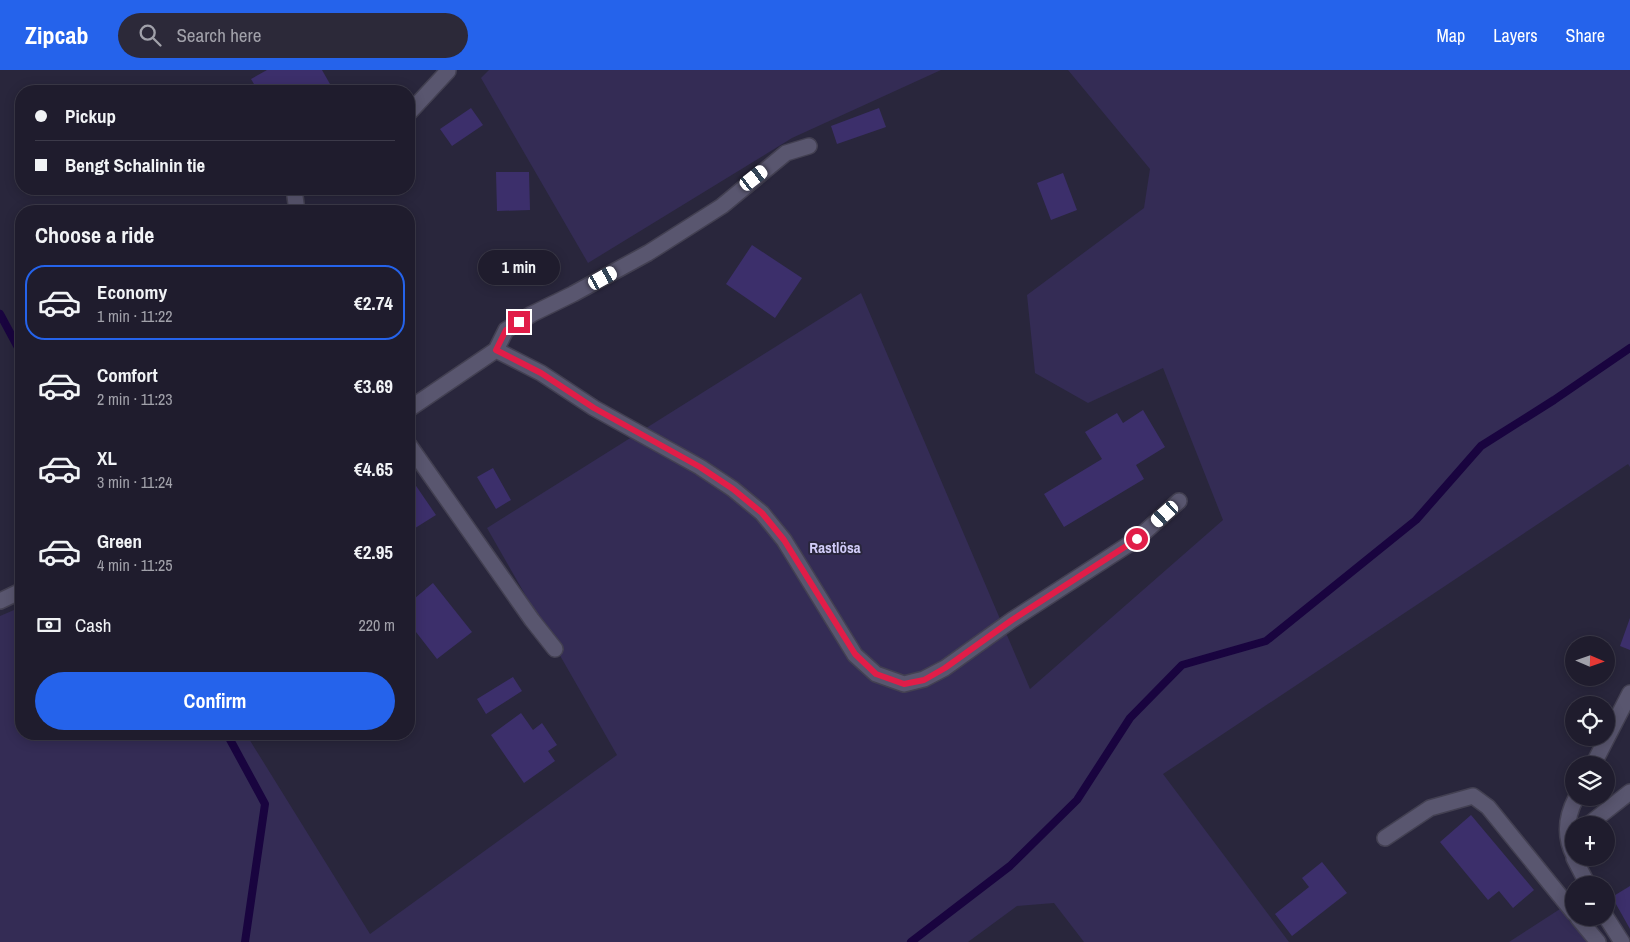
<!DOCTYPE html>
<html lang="en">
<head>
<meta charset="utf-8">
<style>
	:root { --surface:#1f1c2d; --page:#2c2939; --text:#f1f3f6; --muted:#a1a1aa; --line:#3c3a49; --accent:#2563eb }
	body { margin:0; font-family:"Archivo Narrow",sans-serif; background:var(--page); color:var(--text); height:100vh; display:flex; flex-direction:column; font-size:19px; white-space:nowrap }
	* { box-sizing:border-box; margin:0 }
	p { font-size:16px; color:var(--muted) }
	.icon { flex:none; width:28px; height:28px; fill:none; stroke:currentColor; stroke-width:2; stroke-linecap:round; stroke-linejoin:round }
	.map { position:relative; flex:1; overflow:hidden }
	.panel { position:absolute; left:15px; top:135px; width:400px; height:535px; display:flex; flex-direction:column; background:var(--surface); border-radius:20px; box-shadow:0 2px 12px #0003,0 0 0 1px var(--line) }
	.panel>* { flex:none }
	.banner { position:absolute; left:15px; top:15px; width:400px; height:110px; border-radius:20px; box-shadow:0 2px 12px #0003,0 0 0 1px var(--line); display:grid; align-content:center; height:110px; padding:0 20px; background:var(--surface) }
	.needle { width:32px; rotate:92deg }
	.controls { position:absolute; left:1565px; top:566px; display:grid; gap:10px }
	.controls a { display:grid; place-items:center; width:50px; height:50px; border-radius:50%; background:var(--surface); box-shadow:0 2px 12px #0003,0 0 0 1px var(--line); font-size:25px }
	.end { position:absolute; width:22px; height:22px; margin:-11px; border:6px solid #e11d48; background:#fff; box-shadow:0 0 0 2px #fff }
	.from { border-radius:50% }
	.bubble { position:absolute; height:35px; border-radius:18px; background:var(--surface); box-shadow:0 2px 12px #0003,0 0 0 1px var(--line); font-size:16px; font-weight:800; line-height:35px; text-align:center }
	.car { position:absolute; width:15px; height:30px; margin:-15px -8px; border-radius:6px; box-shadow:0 0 4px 1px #0007; background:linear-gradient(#fff 24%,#345 0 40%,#fff 0 76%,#345 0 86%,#fff 0) }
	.banner b { display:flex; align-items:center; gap:18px; height:48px; font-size:19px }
	.banner b+b { border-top:1px solid var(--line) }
	.banner i { width:12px; height:12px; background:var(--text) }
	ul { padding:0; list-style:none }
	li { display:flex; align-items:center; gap:15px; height:75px; margin:0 10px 8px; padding:0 10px; border:2px solid transparent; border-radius:20px }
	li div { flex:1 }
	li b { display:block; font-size:19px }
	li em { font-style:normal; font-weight:800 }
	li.active { border-color:var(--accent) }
	li>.icon { width:45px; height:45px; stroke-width:1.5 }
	h2 { padding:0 20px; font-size:22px; line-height:60px }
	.pay { display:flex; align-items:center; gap:12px; height:55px; padding:0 20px; font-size:19px }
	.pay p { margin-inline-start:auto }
	.action { display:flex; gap:10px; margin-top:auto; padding:10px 20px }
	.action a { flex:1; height:58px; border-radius:30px; background:var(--accent); color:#fff; font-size:20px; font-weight:800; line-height:58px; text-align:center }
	header { display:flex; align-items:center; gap:30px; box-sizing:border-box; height:70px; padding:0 25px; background:var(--accent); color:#fff }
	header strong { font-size:24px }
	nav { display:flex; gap:28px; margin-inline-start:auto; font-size:18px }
	.search { width:350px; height:45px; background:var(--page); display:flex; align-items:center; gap:12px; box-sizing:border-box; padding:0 18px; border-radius:28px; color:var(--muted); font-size:19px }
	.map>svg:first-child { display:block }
	.green { fill:#342c55 }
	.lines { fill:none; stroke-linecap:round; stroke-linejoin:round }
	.stream { stroke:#19043f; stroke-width:8 }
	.building { fill:#3c2f6b }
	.minor-casing { stroke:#434052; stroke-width:18 }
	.minor { stroke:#59566f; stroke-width:15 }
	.route { stroke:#e11d48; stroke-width:6 }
	.labels { text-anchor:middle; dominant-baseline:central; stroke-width:4; stroke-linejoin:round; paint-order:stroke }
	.neighbourhood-label { font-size:15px; font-weight:bold; fill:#d2cdf9; stroke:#29263c }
</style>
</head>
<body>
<header>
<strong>Zipcab</strong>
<div class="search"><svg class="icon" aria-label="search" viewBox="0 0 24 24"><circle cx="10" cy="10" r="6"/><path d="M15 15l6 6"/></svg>Search here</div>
<nav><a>Map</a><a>Layers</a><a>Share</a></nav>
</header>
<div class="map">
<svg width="1630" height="872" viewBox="0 0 1630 872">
	<rect width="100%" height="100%" fill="#29263c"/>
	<path class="green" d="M489,0H941L792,68L588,193L481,8Z
		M1068,0H1630V397L1628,394L1163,704L1289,872H1084L1054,833L1017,836L968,872H0V546L21,537V664H246L370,864L617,685L487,458L861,223L1030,619L1223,450L1163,298L1088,333L1035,303L1027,225L1144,138L1150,99Z
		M1560,839L1587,872H1509Z"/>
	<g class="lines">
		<path class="stream" d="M0,244L21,283
			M227,664L265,734L245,872
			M911,872L1010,796L1077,730L1130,648L1182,595L1266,571L1416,450L1481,376L1554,330L1630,278"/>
	</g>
	<path class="building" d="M267,0H322L334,21H258L251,9Z
		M471,38L483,55L452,76L440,59Z
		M879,38L886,57L837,74L831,56Z
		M496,102H529L530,140L497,141Z
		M1063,103L1077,140L1051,150L1037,113Z
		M752,175L802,208L775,248L726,214Z
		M1143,340L1165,377L1136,395L1144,409L1064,457L1044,424L1102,389L1085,362L1117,343L1123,353Z
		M493,398L511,430L496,439L477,407Z
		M412,410L436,445L412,460L409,455V412Z
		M433,513L472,562L437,589L409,553V533Z
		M1630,548V580L1620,576Z
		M513,607L522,621L486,644L477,629Z
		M521,643L533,660L542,653L557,675L548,681L555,691L524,713L491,665Z
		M1471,745L1534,820L1513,838L1499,821L1488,830L1440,772Z
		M1322,792L1347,823L1292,866L1275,844L1309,817L1302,808Z
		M1630,816V859L1612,827Z"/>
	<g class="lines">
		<defs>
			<path id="minor" d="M409,43L448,1
				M294,119L297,141
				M496,280L541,303L594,338L700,397L733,419L762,443L784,470L855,585L876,604L904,614L924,609L945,598L1012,550L1137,469L1179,431
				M409,339L496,280L506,260L532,244L573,224L648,183L722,136L786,83L809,76
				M409,375L532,550L555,579
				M0,531L21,521
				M1593,695L1630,623
				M1588,755L1630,722
				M1385,768L1430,738L1473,726L1488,737L1574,843
				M1574,786C1564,766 1566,747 1576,728
				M1574,788L1588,815
				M1606,847L1622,872
				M1578,848L1598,872"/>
		</defs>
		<use href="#minor" class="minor-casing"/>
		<use href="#minor" class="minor"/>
	</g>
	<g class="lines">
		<path class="route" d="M519,252L506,260L496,280L541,303L594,338L700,397L733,419L762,443L784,470L855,584L876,604L904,614L924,610L945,598L1012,550L1137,469"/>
	</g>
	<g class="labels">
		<g class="neighbourhood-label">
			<text x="835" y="477">Rastlösa</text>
		</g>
	</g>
</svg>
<div class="controls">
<a><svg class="needle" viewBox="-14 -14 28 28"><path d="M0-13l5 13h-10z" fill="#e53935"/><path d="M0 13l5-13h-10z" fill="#a1a1aa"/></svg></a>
<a><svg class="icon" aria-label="locate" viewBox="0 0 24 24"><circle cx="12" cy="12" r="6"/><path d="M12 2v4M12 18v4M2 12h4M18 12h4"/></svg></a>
<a><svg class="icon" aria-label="layers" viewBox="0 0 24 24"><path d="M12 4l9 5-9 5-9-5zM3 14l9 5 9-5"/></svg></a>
<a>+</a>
<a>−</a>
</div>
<i class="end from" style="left:1137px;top:469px"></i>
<i class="end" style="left:519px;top:252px"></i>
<div class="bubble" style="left:478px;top:180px;width:82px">1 min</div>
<i class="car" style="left:754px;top:108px;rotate:52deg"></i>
<i class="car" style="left:603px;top:208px;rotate:61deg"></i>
<i class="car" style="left:1165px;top:444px;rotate:228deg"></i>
<div class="banner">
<b><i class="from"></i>Pickup</b>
<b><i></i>Bengt Schalinin tie</b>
</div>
<section class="panel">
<h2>Choose a ride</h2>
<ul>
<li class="active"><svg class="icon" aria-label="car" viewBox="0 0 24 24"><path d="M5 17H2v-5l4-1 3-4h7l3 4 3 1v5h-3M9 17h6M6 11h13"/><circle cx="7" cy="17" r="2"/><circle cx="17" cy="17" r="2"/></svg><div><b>Economy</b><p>1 min · 11:22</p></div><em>€2.74</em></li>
<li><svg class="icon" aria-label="car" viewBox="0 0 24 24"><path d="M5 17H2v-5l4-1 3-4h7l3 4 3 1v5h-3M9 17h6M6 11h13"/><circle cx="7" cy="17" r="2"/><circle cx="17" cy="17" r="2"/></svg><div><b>Comfort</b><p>2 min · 11:23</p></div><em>€3.69</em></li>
<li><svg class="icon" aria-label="car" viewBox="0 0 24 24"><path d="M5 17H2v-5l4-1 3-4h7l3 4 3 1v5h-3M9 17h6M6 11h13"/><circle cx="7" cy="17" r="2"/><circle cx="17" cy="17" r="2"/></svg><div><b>XL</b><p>3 min · 11:24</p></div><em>€4.65</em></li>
<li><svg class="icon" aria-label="car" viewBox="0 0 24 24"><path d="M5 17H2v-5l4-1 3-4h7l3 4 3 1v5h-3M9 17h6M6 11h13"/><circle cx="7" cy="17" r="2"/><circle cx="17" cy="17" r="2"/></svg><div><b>Green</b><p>4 min · 11:25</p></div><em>€2.95</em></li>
</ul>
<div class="pay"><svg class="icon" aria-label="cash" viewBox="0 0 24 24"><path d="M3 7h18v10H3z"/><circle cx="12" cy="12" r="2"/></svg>Cash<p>220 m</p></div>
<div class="action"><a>Confirm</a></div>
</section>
</div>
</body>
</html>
